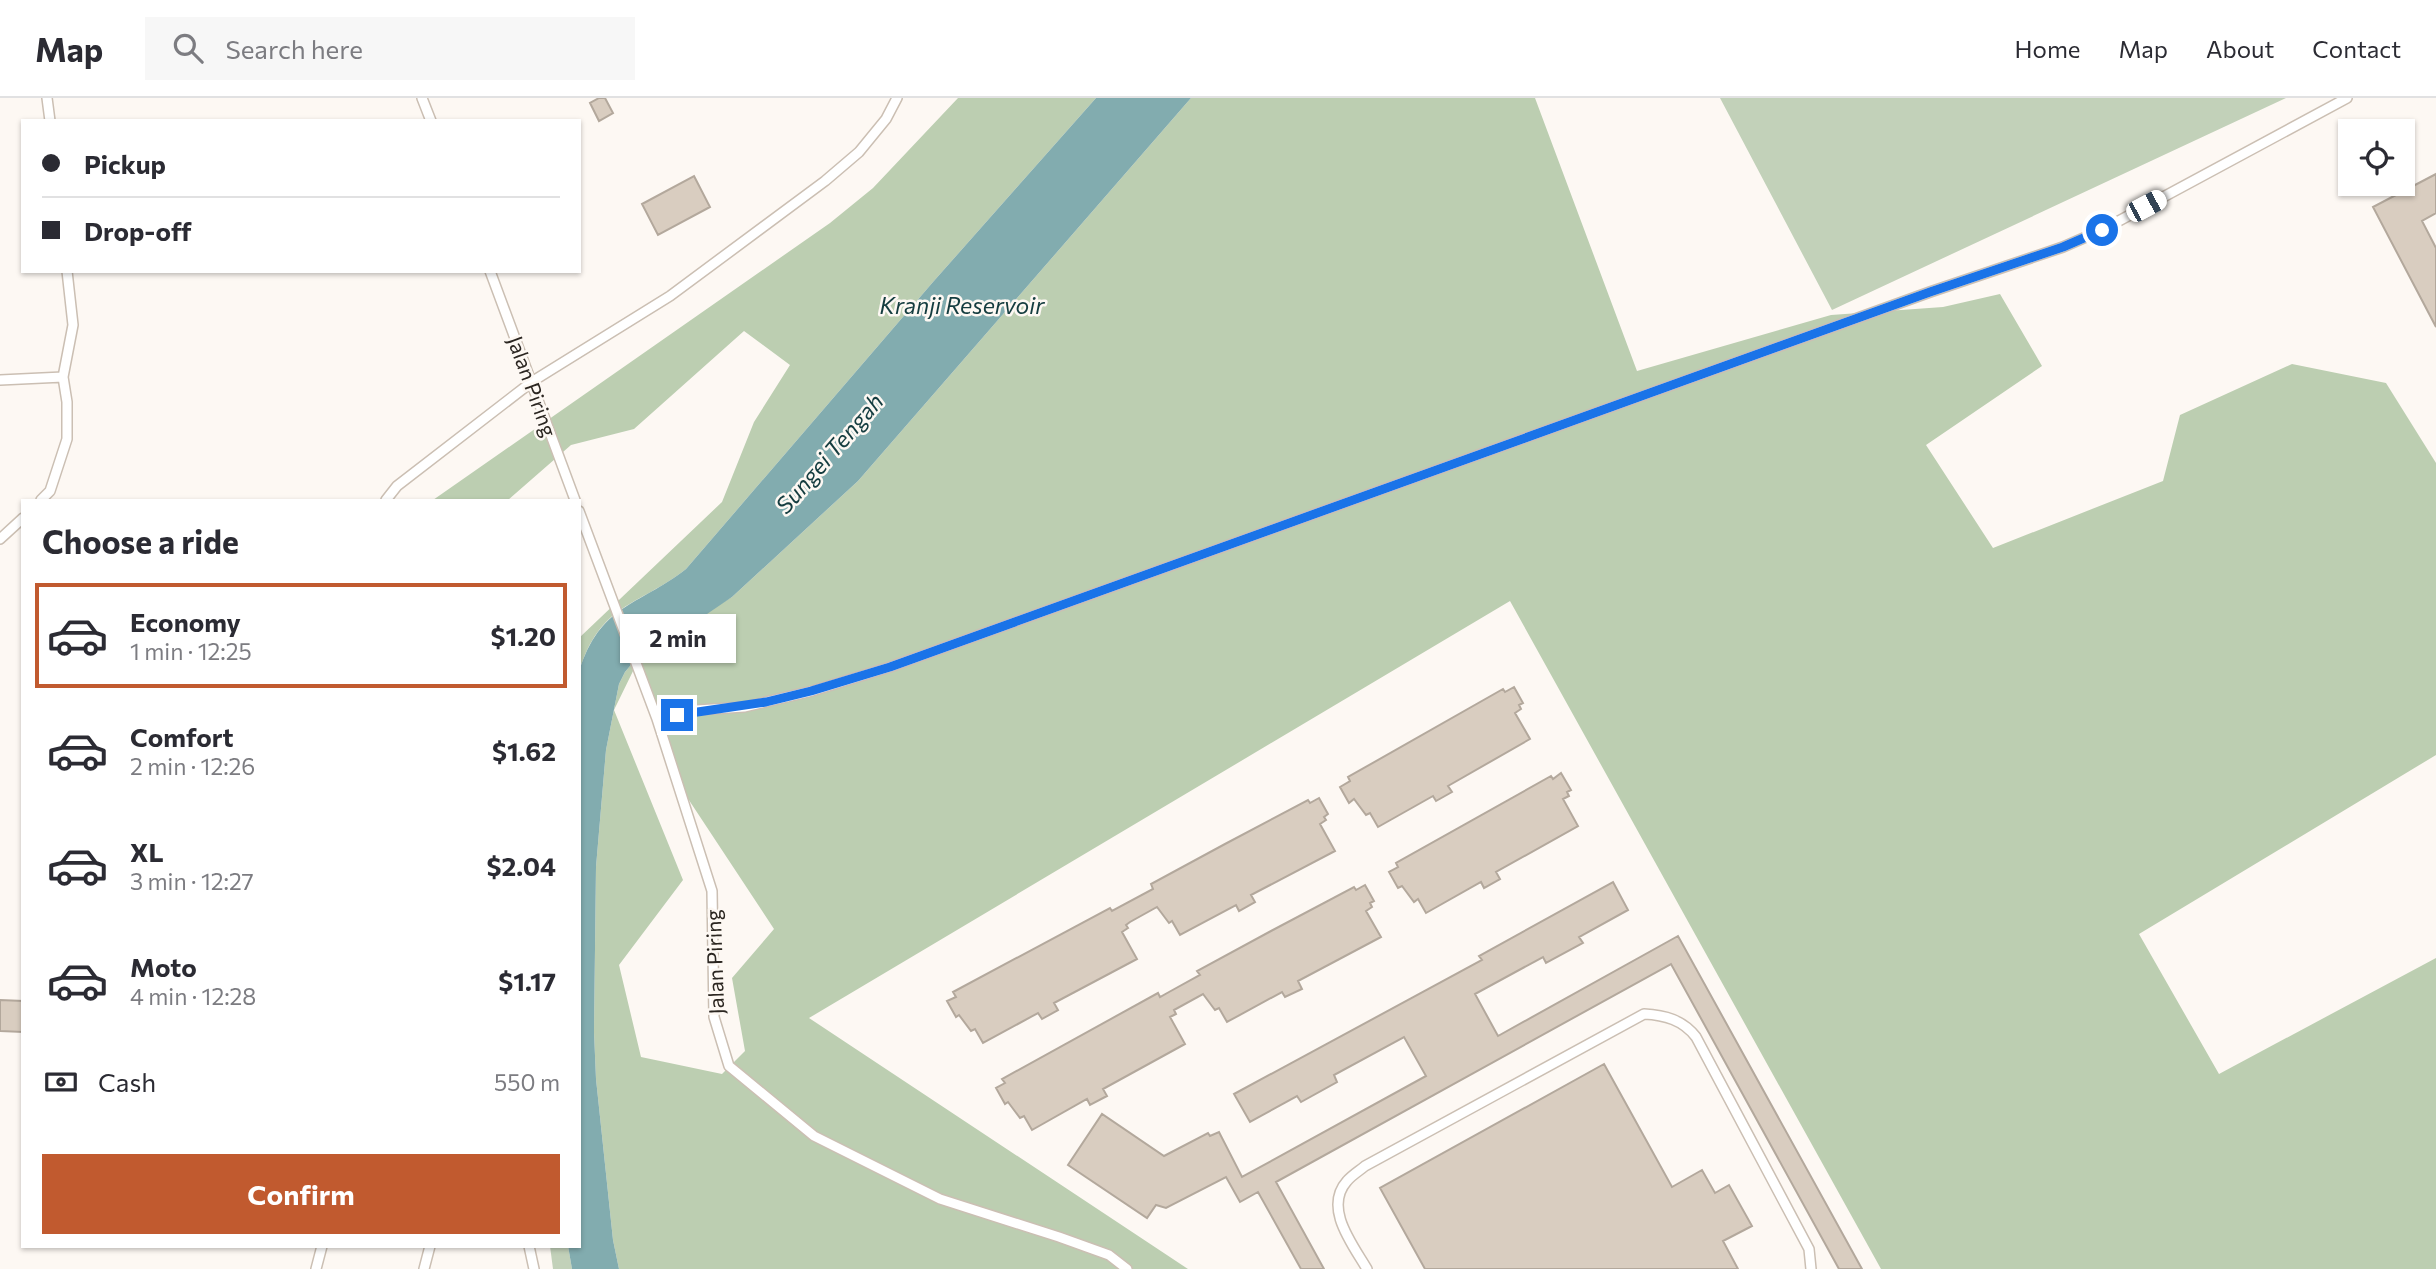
<!DOCTYPE html>
<html lang="en">
<head>
<meta charset="utf-8">
<style>
	:root { --surface:#fff; --page:#f7f7f7; --text:#2b2b33; --muted:#7c7c81; --line:#e1e1e2; --accent:#c15a2f }
	body { margin:0; font-family:Commissioner,sans-serif; background:var(--page); color:var(--text); height:100vh; display:flex; flex-direction:column; font-size:26px; white-space:nowrap }
	* { box-sizing:border-box; margin:0 }
	p { font-size:23px; color:var(--muted) }
	.icon { flex:none; width:38px; height:38px; fill:none; stroke:currentColor; stroke-width:2; stroke-linecap:round; stroke-linejoin:round }
	.map { position:relative; flex:1; overflow:hidden }
	.sheet { position:absolute; left:21px; top:401px; width:560px; height:749px; display:flex; flex-direction:column; background:var(--surface); border-radius:0px; box-shadow:0 2px 5px #0004 }
	.sheet>* { flex:none }
	.top-card { position:absolute; left:21px; top:21px; width:560px; height:154px; border-radius:0px; box-shadow:0 2px 5px #0004; display:grid; align-content:center; height:154px; padding:0 21px; background:var(--surface) }
	.fabs { position:absolute; left:2338px; top:21px; display:grid; gap:14px }
	.fabs a { display:grid; place-items:center; width:77px; height:77px; border-radius:0px; background:var(--surface); box-shadow:0 2px 5px #0004; font-size:35px }
	.end { position:absolute; width:32px; height:32px; margin:-16px; border:9px solid #1a73e8; background:#fff; box-shadow:0 0 0 4px #fff }
	.from { border-radius:50% }
	.bubble { position:absolute; height:49px; border-radius:0px; background:var(--surface); box-shadow:0 2px 5px #0004; font-size:23px; font-weight:700; line-height:49px; text-align:center }
	.car { position:absolute; width:21px; height:42px; margin:-21px -10px; border-radius:9px; box-shadow:0 0 5px 2px #0007; background:linear-gradient(#fff 24%,#345 0 40%,#fff 0 76%,#345 0 86%,#fff 0) }
	.top-card b { display:flex; align-items:center; gap:24px; height:66px; font-size:26px }
	.top-card b+b { border-top:2px solid var(--line) }
	.top-card i { width:18px; height:18px; background:var(--text) }
	ul { padding:0; list-style:none }
	li { display:flex; align-items:center; gap:21px; height:105px; margin:0 14px 10px; padding:0 7px; border:4px solid transparent; border-radius:0px }
	li div { flex:1 }
	li b { display:block; font-size:26px }
	li em { font-style:normal; font-weight:700 }
	li.active { border-color:var(--accent) }
	li>.icon { width:63px; height:63px; stroke-width:1.5 }
	h2 { padding:0 21px; font-size:32px; line-height:84px }
	.pay { display:flex; align-items:center; gap:18px; height:77px; padding:0 21px; font-size:26px }
	.pay p { margin-inline-start:auto }
	.primary-button { display:flex; gap:14px; margin-top:auto; padding:14px 21px }
	.primary-button a { flex:1; height:80px; border-radius:0px; background:var(--accent); color:#fff; font-size:28px; font-weight:700; line-height:80px; text-align:center }
	header { display:flex; align-items:center; gap:42px; box-sizing:border-box; height:98px; padding:0 35px; background:var(--surface); border-bottom:2px solid var(--line) }
	header strong { font-size:33px }
	nav { display:flex; gap:38px; margin-inline-start:auto; font-size:24px }
	.search { width:490px; height:63px; background:var(--page); display:flex; align-items:center; gap:18px; box-sizing:border-box; padding:0 24px; border-radius:0px; color:var(--muted); font-size:26px }
	.map>svg:first-child { display:block }
	.green { fill:#c2d1b9 }
	.forest { fill:#bcceb1; fill-rule:evenodd }
	.water { fill:#82acaf }
	.building { fill:#d9cdc0; stroke:#b3a89c; stroke-width:2 }
	.lines { fill:none; stroke-linecap:round; stroke-linejoin:round }
	.service-casing { stroke:#cbbfb3; stroke-width:12 }
	.service { stroke:#fff; stroke-width:9 }
	.route { stroke:#1a73e8; stroke-width:9 }
	.labels { text-anchor:middle; dominant-baseline:central; stroke-width:5; stroke-linejoin:round; paint-order:stroke }
	.street-label { font-size:21px; fill:#2b2621; stroke:#fdf8f3 }
	.water-label { font-size:23px; font-style:italic; fill:#143c3f; stroke:#fdf8f3 }
</style>
</head>
<body>
<header>
<strong>Map</strong>
<div class="search"><svg class="icon" aria-label="search" viewBox="0 0 24 24"><circle cx="10" cy="10" r="6"/><path d="M15 15l6 6"/></svg>Search here</div>
<nav><a>Home</a><a>Map</a><a>About</a><a>Contact</a></nav>
</header>
<div class="map">
<svg width="2436" height="1171" viewBox="0 0 2436 1171">
	<rect width="100%" height="100%" fill="#fdf8f3"/>
	<path class="green" d="M1720,0H2286L1832,212Z
		M550,1148H568L572,1171H553Z"/>
	<path class="forest" d="M958,0H1096L933,184L686,471C637,509 600,505 579,574V540L722,404L754,324L790,267L744,233L634,331L571,347L508,402H433L830,125L873,90Z
		M1191,0H1535L1637,273L1831,217L1943,209L2000,196L2042,268L1926,347L1993,450L2163,383L2180,317L2292,266L2386,285L2436,365V657L2139,836L2219,976L2436,860V1171H1881L1510,503L809,920L1188,1171H619L613,1142L596,981L594,934L596,769L606,652L619,586L625,574L645,550L662,536L685,527L732,499L858,383ZM635,569L677,684L774,831L732,880L745,953L722,976L641,959L619,867L683,782L614,612Z"/>
	<path class="water" d="M1096,0H1191L858,383L732,499L707,516L662,536L645,550L625,574L619,586L606,652L596,769L594,934L596,981L613,1142L619,1171H572L568,1148H579V574C600,506 637,509 686,471L933,184Z"/>
	<path class="building" d="M599,0H605L613,15L599,23L590,5Z
		M2436,76V115L2422,123L2436,150V229L2373,109Z
		M694,78L710,109L658,137L642,106Z
		M1514,589L1523,605L1519,607L1521,611L1515,615L1530,641L1448,688L1452,694L1436,703L1433,698L1378,729L1370,715L1366,717L1354,701L1349,705L1340,689L1350,683L1348,679L1503,591L1505,594Z
		M1561,675L1571,692L1567,694L1569,698L1563,701L1578,728L1496,774L1500,781L1484,790L1481,784L1426,815L1418,801L1414,804L1402,788L1398,790L1389,774L1398,769L1396,765L1551,678L1553,681Z
		M1319,700L1328,716L1324,719L1326,722L1320,726L1335,753L1251,797L1255,804L1239,813L1236,807L1180,837L1172,823L1169,825L1157,809L1130,824L1126,827L1128,830L1122,834L1137,861L1054,905L1058,912L1042,921L1038,915L983,945L975,931L971,933L959,917L956,919L947,903L956,899L953,894L1110,810L1112,813L1153,791L1151,786L1225,746L1308,702L1310,705Z
		M1613,784L1628,812L1579,839L1583,845L1546,865L1543,859L1475,896L1498,938L1678,838L1862,1171H1839L1671,866L1276,1084L1324,1171H1301L1258,1094L1240,1104L1226,1079L1166,1110L1156,1107L1147,1120L1068,1067L1102,1016L1164,1058L1208,1035L1210,1038L1219,1034L1242,1079L1426,978L1404,939L1334,977L1337,984L1301,1004L1297,998L1250,1024L1234,996L1482,862L1479,858Z
		M1365,787L1374,803L1370,805L1372,809L1366,813L1381,839L1298,883L1302,891L1285,899L1282,894L1227,924L1219,910L1215,912L1203,896L1174,912L1176,916L1170,919L1185,946L1103,991L1107,998L1090,1007L1087,1001L1032,1032L1024,1018L1020,1020L1008,1004L1005,1006L996,990L1005,985L1002,981L1158,895L1160,899L1169,894L1200,877L1197,873L1271,833L1354,789L1356,792Z
		M0,902L23,903V934L0,933Z
		M1604,966L1672,1089L1702,1072L1715,1095L1729,1087L1752,1128L1723,1143L1738,1171H1425L1380,1090Z"/>
	<g class="lines">
		<defs>
			<path id="service" d="M47,0L50,23
				M422,0L431,23
				M490,173L575,402
				M0,282L63,279
				M41,402L50,393L67,341V304L63,279L73,227L67,173
				M386,402L397,388L533,283L670,198L825,83L859,54L886,21L897,0
				M579,413L657,621L712,793L714,919L729,968L814,1038L940,1101L1059,1139L1109,1157L1127,1171
				M0,441L23,420
				M657,621L697,612L744,609L812,593L890,569L1930,194L2063,149L2102,132L2347,0
				M529,1148L534,1171
				M316,1171L322,1148
				M424,1171L430,1148
				M1367,1171C1353,1147 1323,1110 1347,1083C1352,1077 1359,1073 1365,1068L1644,916C1665,917 1683,922 1696,939L1809,1151L1811,1171"/>
		</defs>
		<use href="#service" class="service-casing"/>
		<use href="#service" class="service"/>
	</g>
	<g class="lines">
		<path class="route" d="M677,617L766,604L811,593L890,569L1930,194L2063,149L2102,132"/>
	</g>
	<g class="labels">
		<g class="street-label">
			<text transform="translate(533 288) rotate(70)">Jalan Piring</text>
			<text transform="translate(714 864) rotate(-92)">Jalan Piring</text>
		</g>
		<g class="water-label">
			<text x="962" y="207">Kranji Reservoir</text>
			<text transform="translate(829 355) rotate(-49)">Sungei Tengah</text>
		</g>
	</g>
</svg>
<div class="fabs">
<a><svg class="icon" aria-label="locate" viewBox="0 0 24 24"><circle cx="12" cy="12" r="6"/><path d="M12 2v4M12 18v4M2 12h4M18 12h4"/></svg></a>
</div>
<i class="end from" style="left:2102px;top:132px"></i>
<i class="end" style="left:677px;top:617px"></i>
<div class="bubble" style="left:620px;top:516px;width:116px">2 min</div>
<i class="car" style="left:2146px;top:108px;rotate:62deg"></i>
<div class="top-card">
<b><i class="from"></i>Pickup</b>
<b><i></i>Drop-off</b>
</div>
<section class="sheet">
<h2>Choose a ride</h2>
<ul>
<li class="active"><svg class="icon" aria-label="car" viewBox="0 0 24 24"><path d="M5 17H2v-5l4-1 3-4h7l3 4 3 1v5h-3M9 17h6M6 11h13"/><circle cx="7" cy="17" r="2"/><circle cx="17" cy="17" r="2"/></svg><div><b>Economy</b><p>1 min · 12:25</p></div><em>$1.20</em></li>
<li><svg class="icon" aria-label="car" viewBox="0 0 24 24"><path d="M5 17H2v-5l4-1 3-4h7l3 4 3 1v5h-3M9 17h6M6 11h13"/><circle cx="7" cy="17" r="2"/><circle cx="17" cy="17" r="2"/></svg><div><b>Comfort</b><p>2 min · 12:26</p></div><em>$1.62</em></li>
<li><svg class="icon" aria-label="car" viewBox="0 0 24 24"><path d="M5 17H2v-5l4-1 3-4h7l3 4 3 1v5h-3M9 17h6M6 11h13"/><circle cx="7" cy="17" r="2"/><circle cx="17" cy="17" r="2"/></svg><div><b>XL</b><p>3 min · 12:27</p></div><em>$2.04</em></li>
<li><svg class="icon" aria-label="car" viewBox="0 0 24 24"><path d="M5 17H2v-5l4-1 3-4h7l3 4 3 1v5h-3M9 17h6M6 11h13"/><circle cx="7" cy="17" r="2"/><circle cx="17" cy="17" r="2"/></svg><div><b>Moto</b><p>4 min · 12:28</p></div><em>$1.17</em></li>
</ul>
<div class="pay"><svg class="icon" aria-label="cash" viewBox="0 0 24 24"><path d="M3 7h18v10H3z"/><circle cx="12" cy="12" r="2"/></svg>Cash<p>550 m</p></div>
<div class="primary-button"><a>Confirm</a></div>
</section>
</div>
</body>
</html>
